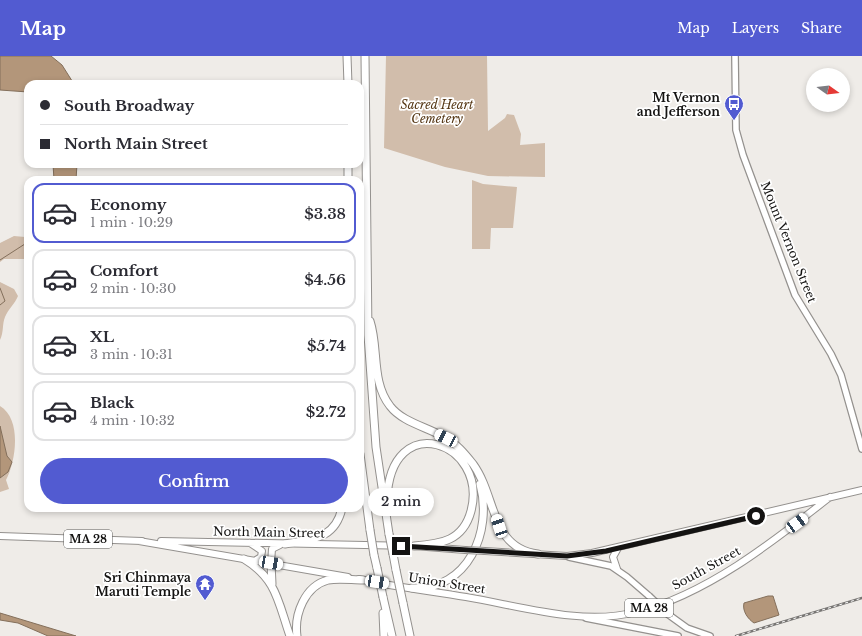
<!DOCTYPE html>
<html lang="en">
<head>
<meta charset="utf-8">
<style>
	:root { --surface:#fff; --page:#f7f7f7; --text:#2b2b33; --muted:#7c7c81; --line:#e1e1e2; --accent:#525bd1 }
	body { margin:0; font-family:"Libre Baskerville",serif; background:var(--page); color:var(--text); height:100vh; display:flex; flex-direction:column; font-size:15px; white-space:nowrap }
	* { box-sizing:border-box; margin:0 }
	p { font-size:13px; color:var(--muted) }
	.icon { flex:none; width:22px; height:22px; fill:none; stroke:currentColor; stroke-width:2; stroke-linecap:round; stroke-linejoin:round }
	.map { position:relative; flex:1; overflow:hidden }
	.panel { position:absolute; left:24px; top:120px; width:340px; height:336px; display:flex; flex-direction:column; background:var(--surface); border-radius:12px; box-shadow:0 2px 6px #0003 }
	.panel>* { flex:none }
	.banner { position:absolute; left:24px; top:24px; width:340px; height:88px; border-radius:12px; box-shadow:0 2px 6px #0003; display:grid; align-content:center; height:88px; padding:0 16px; background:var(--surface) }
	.needle { width:26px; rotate:104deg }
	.buttons { position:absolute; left:806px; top:12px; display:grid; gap:8px }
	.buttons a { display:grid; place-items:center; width:44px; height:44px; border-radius:50%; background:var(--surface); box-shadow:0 2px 6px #0003; font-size:20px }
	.end { position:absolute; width:18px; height:18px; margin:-9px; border:5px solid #141312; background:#fff; box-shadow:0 0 0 2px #fff }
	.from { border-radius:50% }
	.bubble { position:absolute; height:28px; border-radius:14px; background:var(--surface); box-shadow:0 2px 6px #0003; font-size:13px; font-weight:600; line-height:28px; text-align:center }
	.car { position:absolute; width:12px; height:24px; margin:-12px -6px; border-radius:5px; box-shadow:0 0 3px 1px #0007; background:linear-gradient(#fff 24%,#345 0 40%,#fff 0 76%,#345 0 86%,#fff 0) }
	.banner b { display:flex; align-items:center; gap:14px; height:38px; font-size:15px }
	.banner b+b { border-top:1px solid var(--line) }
	.banner i { width:10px; height:10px; background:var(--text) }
	ul { padding:7px 0 0; list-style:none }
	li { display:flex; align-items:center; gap:12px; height:60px; margin:0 8px 6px; padding:0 8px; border:2px solid var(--line); border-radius:12px }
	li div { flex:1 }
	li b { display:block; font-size:15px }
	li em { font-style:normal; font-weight:600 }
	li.active { border-color:var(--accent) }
	li>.icon { width:36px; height:36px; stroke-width:1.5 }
	.action { display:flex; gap:8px; margin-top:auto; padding:8px 16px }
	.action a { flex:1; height:46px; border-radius:24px; background:var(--accent); color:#fff; font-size:16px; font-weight:600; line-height:46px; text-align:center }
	header { display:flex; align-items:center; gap:24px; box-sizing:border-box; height:56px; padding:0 20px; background:var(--accent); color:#fff }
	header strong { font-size:19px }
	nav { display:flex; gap:22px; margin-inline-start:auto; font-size:14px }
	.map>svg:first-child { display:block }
	.green { fill:#d1bdab }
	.water { fill:#b3967a; stroke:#836f5b }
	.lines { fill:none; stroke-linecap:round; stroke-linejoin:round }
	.stream { stroke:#836f5b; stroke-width:1 }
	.secondary-casing { stroke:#94918e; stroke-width:8 }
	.primary-casing { stroke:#94918e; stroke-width:8 }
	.motorway-casing { stroke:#94918e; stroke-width:9 }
	.secondary { stroke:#fff; stroke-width:5.5 }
	.primary { stroke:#fff; stroke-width:6 }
	.motorway { stroke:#fff; stroke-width:7 }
	.rail-casing { stroke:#777573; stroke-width:2.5 }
	.rail { stroke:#fff; stroke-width:1; stroke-dasharray:3; stroke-linecap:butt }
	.secondary-bridge-casing { stroke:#94918e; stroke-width:8; stroke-linecap:butt }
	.primary-bridge-casing { stroke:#94918e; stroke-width:8; stroke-linecap:butt }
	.motorway-bridge-casing { stroke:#94918e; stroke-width:9; stroke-linecap:butt }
	.secondary-bridge { stroke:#fff; stroke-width:5.5 }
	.primary-bridge { stroke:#fff; stroke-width:6 }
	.motorway-bridge { stroke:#fff; stroke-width:7 }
	.route { stroke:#141312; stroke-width:5 }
	.labels { text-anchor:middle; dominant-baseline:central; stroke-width:3.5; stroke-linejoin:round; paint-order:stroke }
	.shield { fill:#fff; stroke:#5a5a59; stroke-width:1 }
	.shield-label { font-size:11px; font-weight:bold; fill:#141312 }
	.poi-label { font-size:12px; font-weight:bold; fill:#141312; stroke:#fff; text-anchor:end }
	.park-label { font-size:12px; font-style:italic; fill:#523310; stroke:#fff }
	.street-label { font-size:12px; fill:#141312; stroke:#fff }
</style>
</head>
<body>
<header>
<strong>Map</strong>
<nav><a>Map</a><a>Layers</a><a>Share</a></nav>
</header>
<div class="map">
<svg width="862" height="580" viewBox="0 0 862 580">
	<rect width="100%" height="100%" fill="#efece8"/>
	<path class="green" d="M386,0H487L488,75L505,62L507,58L514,59L521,78L520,89L545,87V121L488,120L445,111L384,92Z
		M472,124L483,128L517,131L513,172H491L490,193H472Z
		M28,178V203H4L0,206V187L14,180L25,181Z
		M0,226L14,233L18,240C15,248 8,253 5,261C2,268 4,276 0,284Z
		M0,350C22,363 16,405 6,424L9,433L0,436Z"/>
	<path class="water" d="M0,0H51L62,9L74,28H28V36L0,34Z
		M53,108H77L76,124H54Z
		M0,370L7,400L12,406L8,416L0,422Z
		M768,540H773L779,559L754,567C748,563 742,555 744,547Z
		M0,557L76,580H48L18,567L0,564Z"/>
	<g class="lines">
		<path class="stream" d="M0,204L28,186
			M0,232L5,245L0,249"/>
		<defs>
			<path id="secondary" d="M735,0L736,74L743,99L795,239L831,298L841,319L862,393
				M569,501L611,510L627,521L649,540
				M669,559L687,572L710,580
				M586,562L678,580"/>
			<path id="primary" d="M0,480L142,485
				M139,485L348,521
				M161,485L414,490L465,494
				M250,487L262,495L261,501L256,504
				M485,495L567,500L592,497L862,434
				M271,507L272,493L280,489
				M617,513L613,501L618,492
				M359,523C394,531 431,535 466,541C520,550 582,570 636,556C706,539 774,485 830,441"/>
			<path id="motorway" d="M347,0L348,28
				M365,0L368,279L376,391L389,478
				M348,108V124
				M370,265C379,292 371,326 390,350C402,366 427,371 444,381C456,387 465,398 473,408C497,441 490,492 538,498
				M360,398L370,474
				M387,444C390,351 489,386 471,455C463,485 441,488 414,490
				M285,488C311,483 335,484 342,452
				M393,498L396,514
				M374,499L377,512
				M244,503C277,523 278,546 290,580
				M271,507L272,528
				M412,532C468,535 493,475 480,428
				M383,541L392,580
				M403,547L410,580
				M383,557L384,580
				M297,580C294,558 305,530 328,524C339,522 352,524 363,524"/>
		</defs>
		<use href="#secondary" class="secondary-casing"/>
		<use href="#primary" class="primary-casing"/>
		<use href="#motorway" class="motorway-casing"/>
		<use href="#secondary" class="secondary"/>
		<use href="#primary" class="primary"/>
		<use href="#motorway" class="motorway"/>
		<defs>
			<path id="rail" d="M736,580L862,542"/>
		</defs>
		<use href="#rail" class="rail-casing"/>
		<use href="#rail" class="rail"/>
		<defs>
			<path id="secondary-bridge" d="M649,540L669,559"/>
			<path id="primary-bridge" d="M465,494L485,495"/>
			<path id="motorway-bridge" d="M370,474L374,499
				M389,478L393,498
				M377,512L383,541
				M396,514L403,547"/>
		</defs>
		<use href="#secondary-bridge" class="secondary-bridge-casing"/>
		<use href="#primary-bridge" class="primary-bridge-casing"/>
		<use href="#motorway-bridge" class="motorway-bridge-casing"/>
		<use href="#secondary-bridge" class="secondary-bridge"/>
		<use href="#primary-bridge" class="primary-bridge"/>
		<use href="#motorway-bridge" class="motorway-bridge"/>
	</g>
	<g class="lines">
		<path class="route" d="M401,490L567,500L606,495L756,460"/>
	</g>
	<defs>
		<symbol id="bus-pin" viewBox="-11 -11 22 30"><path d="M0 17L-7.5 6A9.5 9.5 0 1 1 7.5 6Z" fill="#525bd1" stroke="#fff"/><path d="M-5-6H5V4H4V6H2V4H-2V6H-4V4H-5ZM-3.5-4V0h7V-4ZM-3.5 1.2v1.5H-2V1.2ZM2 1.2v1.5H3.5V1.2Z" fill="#fff"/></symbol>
		<symbol id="temple-pin" viewBox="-11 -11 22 30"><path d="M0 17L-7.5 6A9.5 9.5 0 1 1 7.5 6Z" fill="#525bd1" stroke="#fff"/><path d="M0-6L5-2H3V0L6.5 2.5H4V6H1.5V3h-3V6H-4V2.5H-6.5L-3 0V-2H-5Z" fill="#fff"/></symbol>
	</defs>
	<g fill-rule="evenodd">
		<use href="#bus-pin" x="723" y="37" width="22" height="30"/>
		<use href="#temple-pin" x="194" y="517" width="22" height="30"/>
	</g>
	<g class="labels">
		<g class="shield">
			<rect x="64" y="474" width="48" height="18" rx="3"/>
			<rect x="625" y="543" width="48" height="18" rx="3"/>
		</g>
		<g class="shield-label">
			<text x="88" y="483">MA 28</text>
			<text x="649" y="552">MA 28</text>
		</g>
		<g class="poi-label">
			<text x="720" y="41">Mt Vernon<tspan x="720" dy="14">and Jefferson</tspan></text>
			<text x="191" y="521">Sri Chinmaya<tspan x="191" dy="14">Maruti Temple</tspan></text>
		</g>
		<g class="park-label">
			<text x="437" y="48">Sacred Heart<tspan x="437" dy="14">Cemetery</tspan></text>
		</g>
		<g class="street-label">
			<text transform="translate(789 186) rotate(68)">Mount Vernon Street</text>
			<text transform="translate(269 476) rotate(1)">North Main Street</text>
			<text transform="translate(706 512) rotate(-29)">South Street</text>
			<text transform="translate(447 527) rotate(9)">Union Street</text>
		</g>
	</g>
</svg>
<div class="buttons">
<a><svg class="needle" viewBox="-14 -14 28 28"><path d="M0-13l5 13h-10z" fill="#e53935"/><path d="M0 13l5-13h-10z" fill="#7c7c81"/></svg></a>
</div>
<i class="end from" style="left:756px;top:460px"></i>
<i class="end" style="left:401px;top:490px"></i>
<div class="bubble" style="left:368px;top:432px;width:66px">2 min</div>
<i class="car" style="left:446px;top:382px;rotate:296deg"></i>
<i class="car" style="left:797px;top:467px;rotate:54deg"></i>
<i class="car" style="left:499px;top:470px;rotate:342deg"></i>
<i class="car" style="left:271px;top:507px;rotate:100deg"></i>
<i class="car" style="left:377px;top:526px;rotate:99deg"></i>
<div class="banner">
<b><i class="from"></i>South Broadway</b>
<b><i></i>North Main Street</b>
</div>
<section class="panel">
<ul>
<li class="active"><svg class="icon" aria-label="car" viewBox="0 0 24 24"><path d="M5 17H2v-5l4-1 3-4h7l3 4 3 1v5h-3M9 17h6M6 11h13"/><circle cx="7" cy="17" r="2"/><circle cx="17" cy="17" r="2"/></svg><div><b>Economy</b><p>1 min · 10:29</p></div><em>$3.38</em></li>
<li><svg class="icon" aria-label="car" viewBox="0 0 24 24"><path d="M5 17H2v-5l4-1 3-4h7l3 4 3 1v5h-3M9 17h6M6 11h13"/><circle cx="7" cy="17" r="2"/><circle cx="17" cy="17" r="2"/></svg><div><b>Comfort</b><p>2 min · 10:30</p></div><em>$4.56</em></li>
<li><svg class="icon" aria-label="car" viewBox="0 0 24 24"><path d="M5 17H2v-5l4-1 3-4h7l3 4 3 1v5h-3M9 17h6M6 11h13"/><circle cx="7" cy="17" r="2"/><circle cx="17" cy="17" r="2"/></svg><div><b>XL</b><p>3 min · 10:31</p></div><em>$5.74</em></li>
<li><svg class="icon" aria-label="car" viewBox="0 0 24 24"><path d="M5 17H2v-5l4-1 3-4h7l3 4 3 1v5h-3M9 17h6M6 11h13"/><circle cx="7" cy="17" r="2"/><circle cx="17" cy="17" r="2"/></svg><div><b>Black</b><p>4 min · 10:32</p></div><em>$2.72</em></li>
</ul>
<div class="action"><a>Confirm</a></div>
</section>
</div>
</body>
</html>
